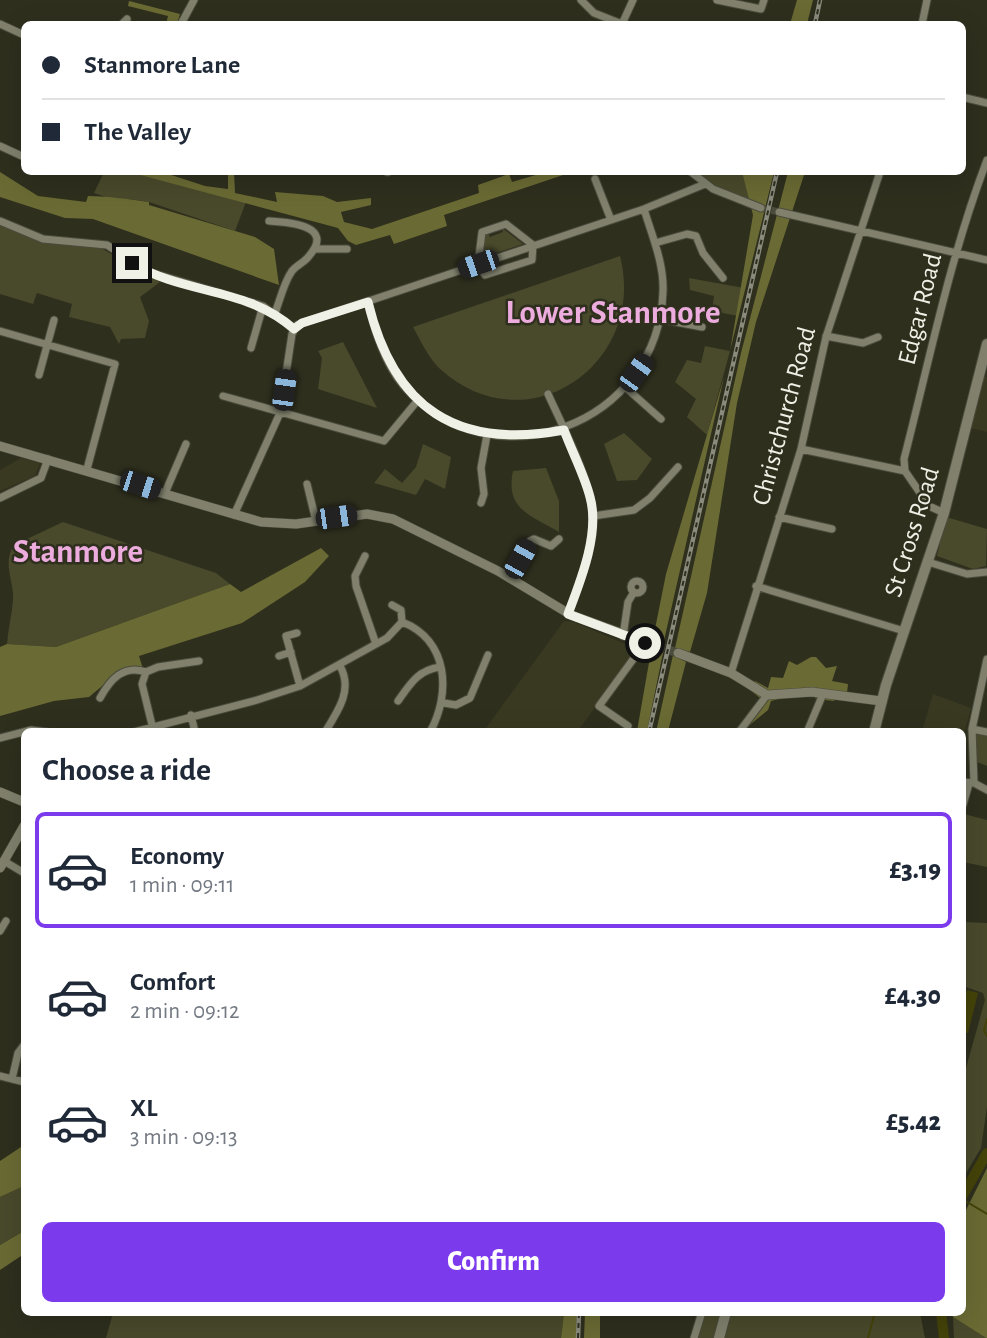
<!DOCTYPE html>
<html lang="en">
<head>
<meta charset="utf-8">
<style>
	:root { --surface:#fff; --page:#f6f6f7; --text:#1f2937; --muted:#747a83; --line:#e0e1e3; --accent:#7c3aed }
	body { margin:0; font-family:"Alegreya Sans",sans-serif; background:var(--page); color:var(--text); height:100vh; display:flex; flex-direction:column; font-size:26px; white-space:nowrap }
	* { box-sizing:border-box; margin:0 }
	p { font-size:23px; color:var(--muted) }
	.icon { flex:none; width:38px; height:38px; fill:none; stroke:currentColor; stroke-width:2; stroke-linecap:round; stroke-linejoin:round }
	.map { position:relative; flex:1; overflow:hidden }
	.details { position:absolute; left:21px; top:728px; width:945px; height:588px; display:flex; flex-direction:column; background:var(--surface); border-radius:10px; box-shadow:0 7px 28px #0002 }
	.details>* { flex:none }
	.top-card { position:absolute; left:21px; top:21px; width:945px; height:154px; border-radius:10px; box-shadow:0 7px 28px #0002; display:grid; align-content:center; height:154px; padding:0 21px; background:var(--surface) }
	.end { position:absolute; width:32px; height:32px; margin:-16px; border:9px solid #f0f1e6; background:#111; box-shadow:0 0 0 4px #111 }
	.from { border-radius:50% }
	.car { position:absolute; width:21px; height:42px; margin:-21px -10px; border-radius:9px; box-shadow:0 0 5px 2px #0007; background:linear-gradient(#222 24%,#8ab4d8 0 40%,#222 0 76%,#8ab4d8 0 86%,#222 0) }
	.top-card b { display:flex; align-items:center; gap:24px; height:66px; font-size:26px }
	.top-card b+b { border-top:2px solid var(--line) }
	.top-card i { width:18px; height:18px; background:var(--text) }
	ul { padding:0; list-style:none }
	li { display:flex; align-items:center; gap:21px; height:116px; margin:0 14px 10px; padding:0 7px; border:4px solid transparent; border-radius:10px }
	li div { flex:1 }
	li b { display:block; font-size:26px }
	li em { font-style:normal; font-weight:800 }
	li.active { border-color:var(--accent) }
	li>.icon { width:63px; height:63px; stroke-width:1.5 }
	h2 { padding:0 21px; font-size:32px; line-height:84px }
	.primary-button { display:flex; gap:14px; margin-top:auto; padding:14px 21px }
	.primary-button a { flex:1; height:80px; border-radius:10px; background:var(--accent); color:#fff; font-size:28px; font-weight:800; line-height:80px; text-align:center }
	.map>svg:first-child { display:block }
	.built { fill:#393921 }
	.green { fill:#49492c }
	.forest { fill:#6a6a34 }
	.water { fill:#444309 }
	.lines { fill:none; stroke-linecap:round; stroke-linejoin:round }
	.stream { stroke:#444309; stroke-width:2 }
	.river { stroke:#444309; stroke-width:10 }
	.minor-tunnel { stroke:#4c4c3c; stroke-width:7; stroke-dasharray:7 3.5; stroke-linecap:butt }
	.tertiary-tunnel { stroke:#4c4c3c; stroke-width:9; stroke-dasharray:9 4.5; stroke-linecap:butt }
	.minor-casing { stroke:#4b4b3d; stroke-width:9 }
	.tertiary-casing { stroke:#4b4b3d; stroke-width:10 }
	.secondary-casing { stroke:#4b4b3d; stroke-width:12 }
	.minor { stroke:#80806d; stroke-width:7 }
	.tertiary { stroke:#80806d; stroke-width:9 }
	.secondary { stroke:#80806d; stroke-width:10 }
	.rail-casing { stroke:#8a8b7d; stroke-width:4.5 }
	.rail { stroke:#2f2f1e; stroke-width:2; stroke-dasharray:5; stroke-linecap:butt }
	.route { stroke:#f0f1e6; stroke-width:9 }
	.labels { text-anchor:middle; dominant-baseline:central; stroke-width:5; stroke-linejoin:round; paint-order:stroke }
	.street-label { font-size:26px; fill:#f0f1e6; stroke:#2f2f1e }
	.district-label { font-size:33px; font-weight:bold; fill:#edacde; stroke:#2f2f1e }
</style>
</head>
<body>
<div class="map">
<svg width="987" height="1338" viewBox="0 0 987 1338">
	<rect width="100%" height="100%" fill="#2f2f1e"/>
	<path class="built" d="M983,376L987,377V432L971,428Z
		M21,458L40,463L35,476L0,491V470Z
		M564,621L574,622L637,649L578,731L483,732Z
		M933,694L971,708L964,734L967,741L963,744L962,732L922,731Z"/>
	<path class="green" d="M104,172H129L246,202L235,231L149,202L129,199L118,201L94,193Z
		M696,172H742L750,202L716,186Z
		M0,225L43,242L101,248L160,282L140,297L149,321L145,338L121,339L119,344L110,327L69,317L72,304L37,293L33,304L0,294Z
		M502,228L523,244L481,258L483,237L488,233L490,237L503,232Z
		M620,256C648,365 525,448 439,368C428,357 420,340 413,327Z
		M689,278L744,288L738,316L712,311L714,296L690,290Z
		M343,342L377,408L318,389L322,358L318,351Z
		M705,346L730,351L707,435L687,417L696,399L675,382L687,360L701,363Z
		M624,433L652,459L637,480L617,481L604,444Z
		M423,444L451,457L445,489L425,479L416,495L374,483L385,469L402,483L416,467Z
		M546,468L559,501V532C530,515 505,509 513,471Z
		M946,517L987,529L986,566L973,569L937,556Z
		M63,522L216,573L230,584L56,647L7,644C8,629 12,614 13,600C14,580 2,564 14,545Z
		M974,733L987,736V766L977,762Z
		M964,814L987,820V867L963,862Z
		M963,922L987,923V1107L981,1148L963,1178V1079L985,1000L983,993L963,986Z
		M24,1186V1231L0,1245V1197Z
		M728,1312L920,1313L925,1338H721Z
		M113,1313H564L561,1338H106Z
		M704,1313H722L715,1338H697Z
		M953,1317L986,1338H954Z"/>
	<path class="forest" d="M797,0H813L807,24H790Z
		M129,1L180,14L177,24H166L168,16L128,6Z
		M0,172L38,196L86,202L88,196C104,196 129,199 149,202V205L255,237L274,249L279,285L93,219L65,218L0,197Z
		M129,172H162L205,186L228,189V172H234L235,193L277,202L275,192L323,196L337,202L371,198V205L341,212L344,222L372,229L479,193L478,185L509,174L512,182L546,172H572L444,215L447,226L394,244L390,235L356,245L348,241L338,228Z
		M742,172H774L730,351L753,215Z
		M788,172H805L756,322L737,403L707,593L690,652L675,648L741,353Z
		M724,377L663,645L653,639L666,574Z
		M321,548L329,556L305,582L242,623L139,656L143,669L119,672L89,697L54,701L0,716V647L7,644L56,647L230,584L241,592Z
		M651,651L663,653L647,731H637Z
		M673,655L686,662L668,731L656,732Z
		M811,657H816L826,668L837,666L832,681L848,684L847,693L836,694L834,701L816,699L814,695L791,696L771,701L768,710L746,728L760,698L750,690L755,681L768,688L771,677L783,678L789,661L797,665Z
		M24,1145V1186L0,1197V1161Z
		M987,1168V1338H986L953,1317L952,1313L962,1312L963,1216Z
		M24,1231V1254L0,1270V1245Z
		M564,1313H577L576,1338H561Z
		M585,1313H600V1338H584Z"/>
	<path class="water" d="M967,990L978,993L968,1033L962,1032L963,1007Z"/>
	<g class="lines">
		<path class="stream" d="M987,1019L984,1031L987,1036
			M962,1199L987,1214
			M868,1338L875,1312"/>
		<path class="river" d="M962,1197L987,1153
			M941,1312L944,1338"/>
		<path class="minor-tunnel" d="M761,208L779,212"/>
		<path class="tertiary-tunnel" d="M656,646L678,653"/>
		<defs>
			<path id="minor" d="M581,0L594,13L622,24
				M717,0L761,9L764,0
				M0,24L24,35
				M122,24L127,19
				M181,24L194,0
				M622,24L633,0
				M922,24L927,0
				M962,97L987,103
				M0,146L24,157
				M387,172H388
				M691,172L713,189L761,208
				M595,179L611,220
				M779,212L987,260
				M0,221L43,239L107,245L149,272L263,306L294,329
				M269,221C287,222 336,225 309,256C305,262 297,265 292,271C284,282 280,300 275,313
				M506,224L533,245L532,260L485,275L478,264L482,232Z
				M655,243L687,234L696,236L703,253L723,278
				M314,249H347
				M368,302C375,331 384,362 403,385C492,488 659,425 663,291C664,263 652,236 644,209
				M660,319L702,327
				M0,331L115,364L87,469
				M826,336L863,343L878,337
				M251,348L263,306
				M39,375L54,320
				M625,387L661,419
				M548,394C562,425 591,481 593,515C595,545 579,585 568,614
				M223,396L384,441L418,400
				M801,449L905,471L929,506L944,513
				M905,471L904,459C930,358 950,257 987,160
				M307,484L316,521
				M165,493L186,444
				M0,498L41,478L48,459
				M481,503L484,494L481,468L487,435
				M234,515L280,413L292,334L297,325L644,209L705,184
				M593,516L634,510L650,498L678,467
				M779,517L832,529
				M365,556L355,576L356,586L376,644
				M928,562L967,574L987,572
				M509,578L530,541L534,539L551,546L559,539
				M631 587a6 6 0 1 1 12 0a6 6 0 1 1-12 0Z
				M756,586L904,631
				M392,605L401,610L402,622
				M402,622C449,640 451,694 430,732
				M297,633L286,636L300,686
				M623,636L628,602L634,592
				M279,656L291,652
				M731,673L801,449L826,337L880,172
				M100,698C110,680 123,664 146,672
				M398,701C410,684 418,670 440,667
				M444,703L456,705L470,698L488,655
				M191,715L195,732
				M152,725L142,684L146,672L158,667L199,661
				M628,726L599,706L645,643
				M972,729L987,732
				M134,732L257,700L300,686L387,638L402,622
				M325,732C339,710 353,689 340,666
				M739,732L767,695
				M807,732L823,694
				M0,738L31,730L47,732
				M962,782L974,783L987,790
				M974,783L972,729L987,659
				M962,808L969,784
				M4,861L24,873
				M0,931L6,921
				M0,1076L24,1082
				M12,1079L18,1053L24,1045
				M694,1338L702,1312"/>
			<path id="tertiary" d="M0,446L261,522L296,524L367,514L393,519L498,571L571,615L656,646
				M678,653L731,673L767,695L812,692L881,701
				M0,792L24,802
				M0,868L24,826"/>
			<path id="secondary" d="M874,732L886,685L944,513L987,344
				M719,1338L726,1312"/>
		</defs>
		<use href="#minor" class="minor-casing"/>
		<use href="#tertiary" class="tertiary-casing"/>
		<use href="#secondary" class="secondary-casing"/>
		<use href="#minor" class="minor"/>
		<use href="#tertiary" class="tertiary"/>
		<use href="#secondary" class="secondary"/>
		<defs>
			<path id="rail" d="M815,24L820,0
				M649,732L777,172
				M578,1338L579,1312"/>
		</defs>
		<use href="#rail" class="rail-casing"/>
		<use href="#rail" class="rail"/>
	</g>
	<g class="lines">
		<path class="route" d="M132,263C184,295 247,287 294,329L302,323L368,302C394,409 457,450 564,430C572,452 584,474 590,497C600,533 581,580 568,614L645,643"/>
	</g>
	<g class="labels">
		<g class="street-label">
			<text transform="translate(920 309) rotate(-76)">Edgar Road</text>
			<text transform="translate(784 416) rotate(-75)">Christchurch Road</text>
			<text transform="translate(912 532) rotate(-73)">St Cross Road</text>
		</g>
		<g class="district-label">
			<text x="613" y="313">Lower Stanmore</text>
			<text x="78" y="552">Stanmore</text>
		</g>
	</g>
</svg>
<i class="end from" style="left:645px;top:643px"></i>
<i class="end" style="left:132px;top:263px"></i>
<i class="car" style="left:478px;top:264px;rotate:251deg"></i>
<i class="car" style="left:636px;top:373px;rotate:36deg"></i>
<i class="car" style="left:284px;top:390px;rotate:8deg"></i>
<i class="car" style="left:140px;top:485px;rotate:108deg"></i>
<i class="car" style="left:336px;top:517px;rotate:82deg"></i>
<i class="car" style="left:520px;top:559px;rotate:29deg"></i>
<div class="top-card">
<b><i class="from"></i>Stanmore Lane</b>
<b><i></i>The Valley</b>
</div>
<section class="details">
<h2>Choose a ride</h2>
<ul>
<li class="active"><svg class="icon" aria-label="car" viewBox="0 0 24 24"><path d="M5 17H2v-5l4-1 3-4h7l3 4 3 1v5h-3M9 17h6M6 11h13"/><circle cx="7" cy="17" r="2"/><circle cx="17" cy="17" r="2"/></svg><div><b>Economy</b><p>1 min · 09:11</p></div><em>£3.19</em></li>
<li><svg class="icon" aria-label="car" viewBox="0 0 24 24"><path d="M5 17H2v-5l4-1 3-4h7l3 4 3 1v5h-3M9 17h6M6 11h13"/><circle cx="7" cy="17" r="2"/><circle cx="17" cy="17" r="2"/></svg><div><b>Comfort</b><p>2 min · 09:12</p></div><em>£4.30</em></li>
<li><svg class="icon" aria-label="car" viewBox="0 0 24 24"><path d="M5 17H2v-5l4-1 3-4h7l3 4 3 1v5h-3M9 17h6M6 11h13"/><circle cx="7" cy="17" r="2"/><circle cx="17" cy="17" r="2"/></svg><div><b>XL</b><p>3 min · 09:13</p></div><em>£5.42</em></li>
</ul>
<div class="primary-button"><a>Confirm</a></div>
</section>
</div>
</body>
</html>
